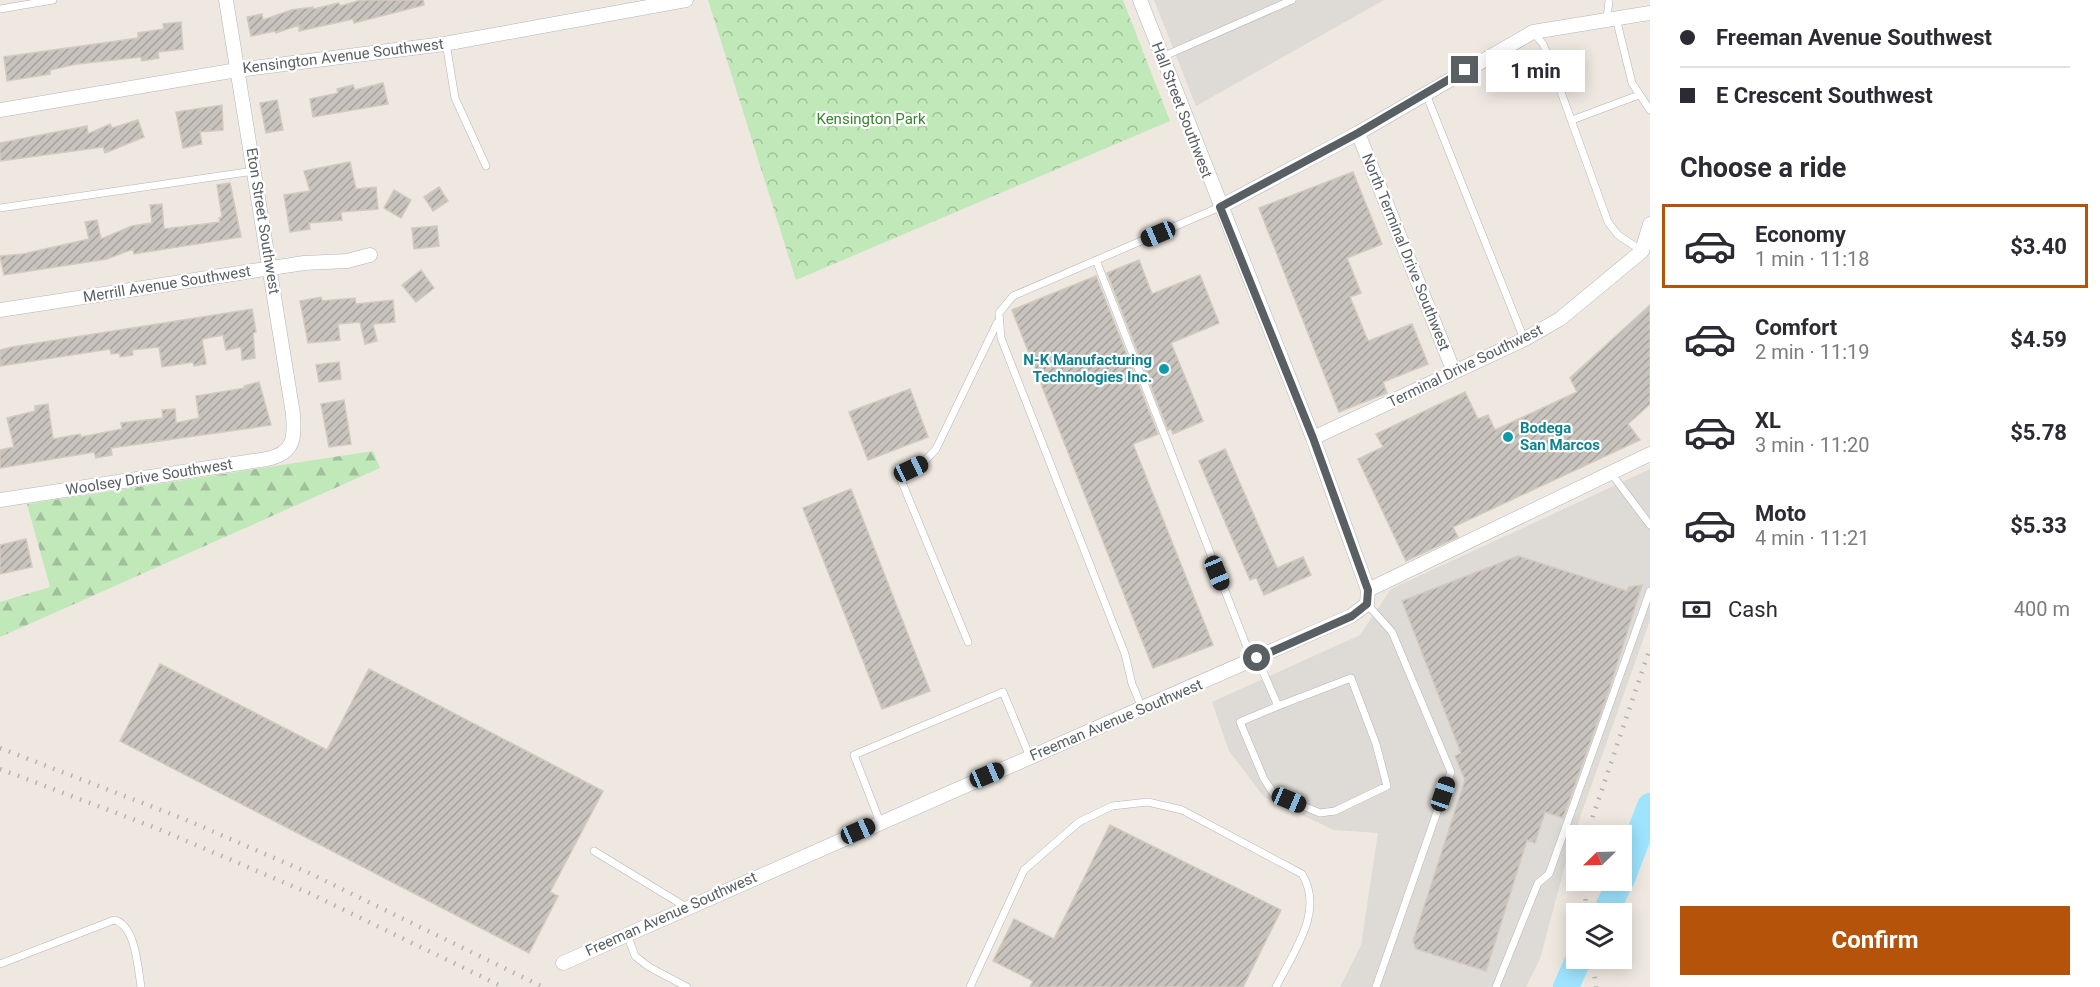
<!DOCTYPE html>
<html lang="en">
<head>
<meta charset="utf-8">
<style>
	:root { --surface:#fff; --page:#f2f2f3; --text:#2b2b33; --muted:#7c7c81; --line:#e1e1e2; --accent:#b45309 }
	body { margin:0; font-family:Roboto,sans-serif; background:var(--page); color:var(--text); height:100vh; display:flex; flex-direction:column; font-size:22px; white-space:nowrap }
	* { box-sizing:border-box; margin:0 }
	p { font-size:20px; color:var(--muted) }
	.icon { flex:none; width:33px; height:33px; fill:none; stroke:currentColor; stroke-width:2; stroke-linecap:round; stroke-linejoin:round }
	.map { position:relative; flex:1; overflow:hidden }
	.details { display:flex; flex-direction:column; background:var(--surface); width:450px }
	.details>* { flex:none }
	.top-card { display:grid; align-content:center; height:132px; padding:0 30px; background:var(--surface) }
	.needle { width:39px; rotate:247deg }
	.buttons { position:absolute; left:1566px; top:825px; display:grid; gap:12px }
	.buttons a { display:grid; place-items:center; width:66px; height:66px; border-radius:0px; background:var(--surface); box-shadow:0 3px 15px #0003; font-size:30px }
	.end { position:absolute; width:27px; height:27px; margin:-14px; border:8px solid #595f63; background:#fff; box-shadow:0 0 0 3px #fff }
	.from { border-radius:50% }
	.bubble { position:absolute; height:42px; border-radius:0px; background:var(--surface); box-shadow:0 3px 15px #0003; font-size:20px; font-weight:700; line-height:42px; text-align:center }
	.car { position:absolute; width:18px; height:36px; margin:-18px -9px; border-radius:8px; box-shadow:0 0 4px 2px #0007; background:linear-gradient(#222 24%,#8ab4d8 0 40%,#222 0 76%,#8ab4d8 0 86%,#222 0) }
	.top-card b { display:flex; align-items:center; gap:21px; height:57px; font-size:22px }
	.top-card b+b { border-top:2px solid var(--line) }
	.top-card i { width:15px; height:15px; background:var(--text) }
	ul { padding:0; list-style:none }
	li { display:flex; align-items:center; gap:18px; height:84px; margin:0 12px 9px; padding:0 18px; border:3px solid transparent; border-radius:0px }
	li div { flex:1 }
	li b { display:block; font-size:22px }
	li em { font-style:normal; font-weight:700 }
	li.active { border-color:var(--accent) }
	li>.icon { width:54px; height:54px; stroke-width:1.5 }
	h2 { padding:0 30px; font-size:27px; line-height:72px }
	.pay { display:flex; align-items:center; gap:15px; height:66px; padding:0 30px; font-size:22px }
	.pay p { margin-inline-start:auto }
	.button { display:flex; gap:12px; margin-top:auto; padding:12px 30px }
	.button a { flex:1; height:69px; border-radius:0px; background:var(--accent); color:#fff; font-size:24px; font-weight:700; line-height:69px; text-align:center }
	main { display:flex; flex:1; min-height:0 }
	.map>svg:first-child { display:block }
	.industrial { fill:#dedad5 }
	.forest { fill:url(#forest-firs) }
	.park { fill:url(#park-crowns) }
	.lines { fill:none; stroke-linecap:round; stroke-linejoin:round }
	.river { stroke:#9ee4ff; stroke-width:26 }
	.building { fill:url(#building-hatch); stroke:#d3c9be; stroke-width:1.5 }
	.service-casing { stroke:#b1b5b9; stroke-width:8 }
	.minor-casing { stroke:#b1b5b9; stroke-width:15 }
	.service { stroke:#fff; stroke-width:7 }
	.minor { stroke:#fff; stroke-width:14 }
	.rail { stroke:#b2b3b4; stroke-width:4.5; stroke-dasharray:1.5 8; stroke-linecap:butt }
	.route { stroke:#595f63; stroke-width:8 }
	.culture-dot { fill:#0f9aa8; stroke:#fff; stroke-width:2 }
	.labels { text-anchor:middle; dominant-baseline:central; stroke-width:4.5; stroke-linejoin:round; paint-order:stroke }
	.street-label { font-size:15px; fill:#595f63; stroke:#fff }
	.park-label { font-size:15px; fill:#36862d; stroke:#fff }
	.culture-label { font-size:15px; font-weight:bold; fill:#0d838f; stroke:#fff; text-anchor:end }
</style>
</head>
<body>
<main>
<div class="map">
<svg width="1650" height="987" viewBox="0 0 1650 987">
	<defs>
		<pattern id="forest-firs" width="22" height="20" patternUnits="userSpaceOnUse" patternTransform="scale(1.5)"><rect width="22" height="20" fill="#c1e8b9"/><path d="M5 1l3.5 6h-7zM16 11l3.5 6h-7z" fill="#a0bf9a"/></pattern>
		<pattern id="park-crowns" width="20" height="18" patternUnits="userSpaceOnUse" patternTransform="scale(1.5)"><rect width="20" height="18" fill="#c1e8b9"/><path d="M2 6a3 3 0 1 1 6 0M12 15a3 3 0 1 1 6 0" fill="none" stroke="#a0bf9a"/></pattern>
		<pattern id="building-hatch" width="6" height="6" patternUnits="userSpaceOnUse" patternTransform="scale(1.5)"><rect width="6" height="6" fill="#c8c3bd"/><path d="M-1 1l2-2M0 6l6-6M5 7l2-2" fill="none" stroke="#a5a29d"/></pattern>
	</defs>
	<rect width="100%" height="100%" fill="#eee8e0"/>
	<path class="industrial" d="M1154,0H1384L1196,106Z
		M1650,469V620L1571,843L1540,959L1526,987H1340L1361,945L1378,833L1334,830L1264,797L1229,751L1212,702L1360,635L1391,589Z"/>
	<path class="forest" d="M373,451L380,468L0,637V602L50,587L27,504Z"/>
	<path class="park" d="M708,0H1123L1170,121L796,280Z"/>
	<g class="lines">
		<path class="river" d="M1622,879L1650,806
			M1605,914L1621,880
			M1566,987L1579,958"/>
	</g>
	<path class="building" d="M361,0H423L424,5L354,23L353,19L299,31V25L276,33L275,31L251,36L247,17L262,14L263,20L291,10L313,7V9L339,3L340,6Z
		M181,22L183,49L158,52L159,58L142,61L141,57L77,64L50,70V74L7,81L4,57L138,38V33L164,29L163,24Z
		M383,83L388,104L313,117L310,99L338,93L337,89L353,85L355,90Z
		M277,100L283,130L266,133L260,103Z
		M222,105L223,130L200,132L202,144L183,148L176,112Z
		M138,120L144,137L105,153L103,147L0,161V143L87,126L88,134L110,124L112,128Z
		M350,162L356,189L376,187L378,209L341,212L342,220L309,223L310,229L290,232L284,195L310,191L304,171Z
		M1353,172L1382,244L1347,258L1361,293L1350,297L1368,341L1412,324L1428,364L1383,382L1387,393L1339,412L1259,208Z
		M230,183L241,237L134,254L133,249L107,259L4,275L0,256L23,254L89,239L85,222L97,220L101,239L132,226L152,223L150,205L162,204L164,229L220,222L219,218L222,217L217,185Z
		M439,187L448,201L433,211L424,197Z
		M394,190L411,200L401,218L384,208Z
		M437,226L439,246L414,249L412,228Z
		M1139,260L1152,294L1200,275L1219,323L1171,343L1203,421L1173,434L1171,429L1168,430L1107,273Z
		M421,270L434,288L416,302L402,285Z
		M1096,276L1158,434L1133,444L1213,645L1153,668L1012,310Z
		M321,297L322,301L355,298L356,304L393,300L395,322L373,324L377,341L365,344L360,322L338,324L340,340L308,343L300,301Z
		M1650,305V404L1628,424L1640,440L1453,527L1458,537L1406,561L1358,459L1383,447L1376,434L1465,392L1478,419L1488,415L1495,430L1577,392L1570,378Z
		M252,309L256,332L253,333L255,358L242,360L241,347L226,350L223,335L202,339L206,364L194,366L193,362L162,367L159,347L132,350L133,355L120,357V353L111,354L110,349L0,366V350L12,347Z
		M339,362L341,379L319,382L316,365Z
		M259,382L271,425L111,448L112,455L96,458L94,452L0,468V450L14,447L7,418L35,411V406L48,404L53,439L80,434L81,437L122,429L121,423L163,418L162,410L175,409L176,423L199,418L196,396L245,388L244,386Z
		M910,389L928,437L868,460L849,412Z
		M344,400L351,444L329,447L321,404Z
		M1225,449L1277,568L1303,557L1311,575L1264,595L1256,577L1250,580L1199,461Z
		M851,489L930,691L882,709L803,508Z
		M26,539L32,567L0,574V545Z
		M1518,556L1627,591L1629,587L1642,585L1609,690L1563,818L1545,812L1535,843L1527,840L1486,971L1416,949L1413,941L1465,780L1455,756L1461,753L1402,601Z
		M160,664L327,750L369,669L603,791L550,892L558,896L529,953L120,741Z
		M1110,825L1281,910L1243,987H1030L1033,981L993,961L1014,919L1054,939Z"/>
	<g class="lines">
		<defs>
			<path id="service" d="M0,9L53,0
				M1616,18L1632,83L1650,110
				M1607,19L1609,0
				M1534,33L1543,44L1548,56L1608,222L1618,235L1642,251
				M446,43L455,98L486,166
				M1162,57L1292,0
				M1426,94L1524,339
				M1572,120L1639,95
				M0,208L254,171
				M1096,260L1252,660
				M1611,473L1650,525
				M1367,604L1392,632L1451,772L1376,987
				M968,642L899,475L923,463L936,449L997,323
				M1257,658L1278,706L1240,722L1264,779L1274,794L1320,813L1335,811L1387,786L1376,744L1351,678L1278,706
				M1142,708L1132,684L1125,654L1001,338L999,313L1013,296L1220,207
				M880,822L854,755L1003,692L1030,757
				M594,851L686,907
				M627,934L635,956L649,967L687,987
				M0,964L114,920C136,925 138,969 141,987
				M970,987L1024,870L1079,822L1112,806L1148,802L1182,810L1302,874C1325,912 1293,952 1276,987
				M1496,987L1538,883L1549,874L1650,591"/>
			<path id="minor" d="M0,110L237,70L444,44L686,0
				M1358,133L1454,372
				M1220,207L1358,133L1533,32L1650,13
				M0,310L304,263L347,261L370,255
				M1313,438L1525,339L1560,319L1642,251L1650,224
				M0,500L267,459C294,453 295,439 293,414L226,0
				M1368,590L1650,454
				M563,963L1351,616L1367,604L1368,590L1313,438L1140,0"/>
		</defs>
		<use href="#service" class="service-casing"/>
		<use href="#minor" class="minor-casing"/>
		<use href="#service" class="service"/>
		<use href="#minor" class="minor"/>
		<path class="rail" d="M0,748L184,819L309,873L543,987
			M0,769L156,828L311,894L503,987
			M1590,836L1593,816L1650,648
			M1585,880L1586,914
			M1592,958L1596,987"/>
	</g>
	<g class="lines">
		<path class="route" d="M1257,658L1352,616L1367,604L1368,590L1313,438L1220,207L1358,133L1465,70"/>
	</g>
	<g class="culture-dot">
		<circle cx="1164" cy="369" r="6"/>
		<circle cx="1508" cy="437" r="6"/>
	</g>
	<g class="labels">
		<g class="street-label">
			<text transform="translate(343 56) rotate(-7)">Kensington Avenue Southwest</text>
			<text transform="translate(1182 110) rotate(69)">Hall Street Southwest</text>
			<text transform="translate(263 221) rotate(81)">Eton Street Southwest</text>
			<text transform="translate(1406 252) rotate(68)">North Terminal Drive Southwest</text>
			<text transform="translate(167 284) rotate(-9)">Merrill Avenue Southwest</text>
			<text transform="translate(1465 366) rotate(-26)">Terminal Drive Southwest</text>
			<text transform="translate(149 477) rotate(-9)">Woolsey Drive Southwest</text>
			<text transform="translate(1116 720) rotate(-23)">Freeman Avenue Southwest</text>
			<text transform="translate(671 914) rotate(-24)">Freeman Avenue Southwest</text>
		</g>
		<g class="park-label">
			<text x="871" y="119">Kensington Park</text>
		</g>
		<g class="culture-label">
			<text x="1152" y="360">N-K Manufacturing<tspan x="1152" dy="17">Technologies Inc.</tspan></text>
			<text x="1520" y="428" text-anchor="start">Bodega<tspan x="1520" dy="17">San Marcos</tspan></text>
		</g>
	</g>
</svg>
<div class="buttons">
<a><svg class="needle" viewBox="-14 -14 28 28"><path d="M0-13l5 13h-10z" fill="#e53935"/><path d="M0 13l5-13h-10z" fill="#7c7c81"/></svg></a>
<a><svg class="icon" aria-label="layers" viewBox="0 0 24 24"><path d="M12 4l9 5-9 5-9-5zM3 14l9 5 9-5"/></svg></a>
</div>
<i class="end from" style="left:1257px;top:658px"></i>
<i class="end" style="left:1465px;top:70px"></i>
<div class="bubble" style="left:1486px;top:50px;width:99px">1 min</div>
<i class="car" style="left:1158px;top:234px;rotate:247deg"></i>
<i class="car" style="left:911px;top:469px;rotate:65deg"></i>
<i class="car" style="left:1217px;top:573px;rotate:158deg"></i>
<i class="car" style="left:987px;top:775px;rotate:67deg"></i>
<i class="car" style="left:1443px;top:794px;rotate:19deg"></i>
<i class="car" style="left:1289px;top:800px;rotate:113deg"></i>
<i class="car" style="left:858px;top:831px;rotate:66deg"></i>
</div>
<section class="details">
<div class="top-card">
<b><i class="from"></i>Freeman Avenue Southwest</b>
<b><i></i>E Crescent Southwest</b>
</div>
<h2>Choose a ride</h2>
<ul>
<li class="active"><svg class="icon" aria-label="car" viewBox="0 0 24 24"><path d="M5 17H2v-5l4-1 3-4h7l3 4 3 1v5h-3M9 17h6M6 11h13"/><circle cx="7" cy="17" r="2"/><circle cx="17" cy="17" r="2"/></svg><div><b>Economy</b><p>1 min · 11:18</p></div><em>$3.40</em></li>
<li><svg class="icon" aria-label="car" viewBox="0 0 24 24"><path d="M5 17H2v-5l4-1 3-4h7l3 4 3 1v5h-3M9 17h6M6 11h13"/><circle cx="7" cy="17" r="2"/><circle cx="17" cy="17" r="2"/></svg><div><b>Comfort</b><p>2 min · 11:19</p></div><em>$4.59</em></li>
<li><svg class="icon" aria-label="car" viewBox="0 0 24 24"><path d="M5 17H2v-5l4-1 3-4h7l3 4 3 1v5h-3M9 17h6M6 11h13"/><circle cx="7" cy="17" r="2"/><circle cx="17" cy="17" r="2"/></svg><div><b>XL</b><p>3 min · 11:20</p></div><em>$5.78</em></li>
<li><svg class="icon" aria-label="car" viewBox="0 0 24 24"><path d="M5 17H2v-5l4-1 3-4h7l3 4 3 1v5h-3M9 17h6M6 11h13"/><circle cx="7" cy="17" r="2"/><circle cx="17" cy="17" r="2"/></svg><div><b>Moto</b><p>4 min · 11:21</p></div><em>$5.33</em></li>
</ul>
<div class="pay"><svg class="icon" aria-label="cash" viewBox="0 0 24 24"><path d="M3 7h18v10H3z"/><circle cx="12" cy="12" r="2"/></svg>Cash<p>400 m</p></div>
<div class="button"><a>Confirm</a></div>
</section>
</main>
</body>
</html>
